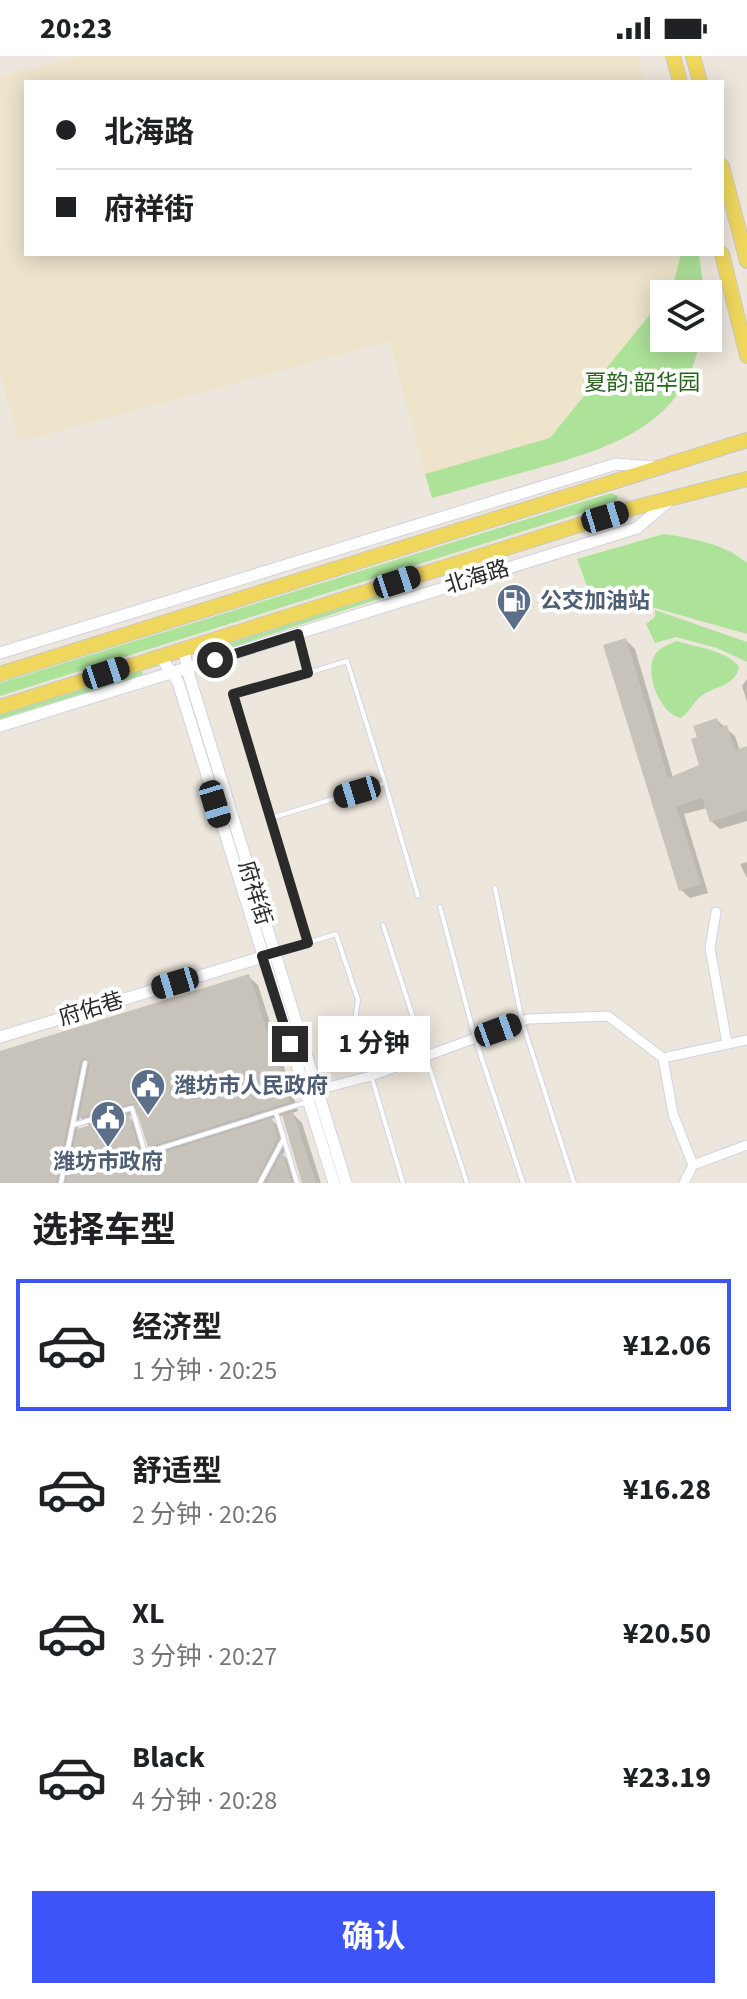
<!DOCTYPE html>
<html lang="zh">
<head>
<meta charset="utf-8">
<style>
	:root { --surface:#fff; --page:#f6f6f6; --text:#202124; --muted:#757577; --line:#e0e0e0; --accent:#3d55f8 }
	body { margin:0; font-family:"Source Sans 3","Noto Sans SC",sans-serif; background:var(--page); color:var(--text); height:100vh; display:flex; flex-direction:column; font-size:30px; white-space:nowrap }
	* { box-sizing:border-box; margin:0 }
	p { font-size:26px; color:var(--muted) }
	.icon { flex:none; width:44px; height:44px; fill:none; stroke:currentColor; stroke-width:2; stroke-linecap:round; stroke-linejoin:round }
	.map { position:relative; height:1127px; overflow:hidden }
	.drawer { display:flex; flex-direction:column; background:var(--surface); flex:1 }
	.drawer>* { flex:none }
	.banner { position:absolute; left:24px; top:24px; width:700px; height:176px; border-radius:0px; box-shadow:0 4px 20px #0003; display:grid; align-content:center; height:176px; padding:0 32px; background:var(--surface) }
	.controls { position:absolute; left:650px; top:224px; display:grid; gap:16px }
	.controls a { display:grid; place-items:center; width:72px; height:72px; border-radius:0px; background:var(--surface); box-shadow:0 4px 20px #0003; font-size:40px }
	.end { position:absolute; width:36px; height:36px; margin:-18px; border:10px solid #2a2a2a; background:#fff; box-shadow:0 0 0 4px #fff }
	.from { border-radius:50% }
	.bubble { position:absolute; height:56px; border-radius:0px; background:var(--surface); box-shadow:0 4px 20px #0003; font-size:26px; font-weight:700; line-height:56px; text-align:center }
	.car { position:absolute; width:24px; height:48px; margin:-24px -12px; border-radius:10px; box-shadow:0 0 6px 2px #0007; background:linear-gradient(#222 24%,#8ab4d8 0 40%,#222 0 76%,#8ab4d8 0 86%,#222 0) }
	.banner b { display:flex; align-items:center; gap:28px; height:76px; font-size:30px }
	.banner b+b { border-top:2px solid var(--line) }
	.banner i { width:20px; height:20px; background:var(--text) }
	ul { padding:0; list-style:none }
	li { display:flex; align-items:center; gap:24px; height:132px; margin:0 16px 12px; padding:0 16px; border:4px solid transparent; border-radius:0px }
	li div { flex:1 }
	li b { display:block; font-size:30px }
	li em { font-style:normal; font-weight:700 }
	li.current { border-color:var(--accent) }
	li>.icon { width:72px; height:72px; stroke-width:1.5 }
	h2 { padding:0 32px; font-size:36px; line-height:96px }
	.action { display:flex; gap:16px; margin-top:auto; padding:16px 32px }
	.action a { flex:1; height:92px; border-radius:0px; background:var(--accent); color:#fff; font-size:32px; font-weight:700; line-height:92px; text-align:center }
	.status { display:flex; justify-content:space-between; align-items:center; height:56px; padding:0 40px; background:var(--surface); direction:ltr }
	.status svg { height:22px; fill:currentColor }
	.map>svg:first-child { display:block }
	.education { fill:#ede4cb }
	.green { fill:#ade299 }
	.shadow { fill:#0003; fill-rule:evenodd }
	.building { fill:#c7c3bb }
	.lines { fill:none; stroke-linecap:round; stroke-linejoin:round }
	.service-casing { stroke:#d1d3e3; stroke-width:6 }
	.minor-casing { stroke:#d1d3e3; stroke-width:11 }
	.tertiary-casing { stroke:#d1d3e3; stroke-width:13 }
	.primary-casing { stroke:#c8c8c8; stroke-width:16 }
	.service { stroke:#fff; stroke-width:4 }
	.minor { stroke:#fff; stroke-width:9 }
	.tertiary { stroke:#fff; stroke-width:11 }
	.primary { stroke:#efd65d; stroke-width:14 }
	.route { stroke:#2a2a2a; stroke-width:10 }
	.labels { text-anchor:middle; dominant-baseline:central; stroke-width:8; stroke-linejoin:round; paint-order:stroke }
	.park-label { font-size:22px; fill:#26661a; stroke:#fff }
	.street-label { font-size:22px; fill:#2a2a2a; stroke:#fff }
	.service-label { font-size:22px; font-weight:bold; fill:#4e5e75; stroke:#fff; text-anchor:start }
</style>
</head>
<body>
<div class="status"><b>20:23</b><svg viewBox="0 0 49 12"><path d="M0 12V9h3v3zM5 12V6h3v6zM10 12V3h3v9zM15 12V0h3v12zM26 1h20v11H26zM47 4h2v5h-2z"/></svg></div>
<div class="map">
<svg width="747" height="1127" viewBox="0 0 747 1127">
	<rect width="100%" height="100%" fill="#ece6dc"/>
	<path class="education" d="M82,0H638L645,26H26V198H681L673,230L550,382L425,418L390,285L19,386L0,317V21Z"/>
	<path class="green" d="M681,198H699L704,238H667L673,230Z
		M664,241V282H700C688,367 611,392 539,412C503,422 467,432 432,442L425,418L550,382Z
		M611,437L618,440L616,446L0,640V627Z
		M664,478C694,483 723,487 747,507V578L588,533L577,503Z
		M390,536L391,539L220,595L218,591Z
		M655,554L747,586V606L717,592L676,581L655,587L646,568L655,561Z
		M676,585C695,591 727,594 739,611C735,630 718,629 704,638C694,644 691,655 681,662C659,658 641,612 658,595C662,591 670,588 676,585Z
		M141,614L143,619L0,663V659Z"/>
	<path class="shadow" d="M626,584L635,593L673,722L701,710L717,664L735,680L740,695L747,692V765L720,773L711,765L707,752L684,758L708,837L690,842L681,834Z
		M747,623V646L742,630Z
		M747,806V822L740,808Z
		M249,921L258,929L298,1055L292,1057L302,1067L321,1127H303L284,1059L271,1063L281,1073L286,1092L283,1099L291,1107L297,1127H0V997ZM139,1057L150,1090L160,1099L147,1103L137,1069L127,1060ZM80,1061L91,1071L77,1075Z"/>
	<path class="building" d="M626,582L668,722L699,709L691,683L697,681L693,670L717,662L720,671L727,669L735,694L747,690V754L710,766L702,742L676,750L701,828L679,835L603,589Z
		M249,918L290,1046L148,1091L134,1047L79,1062L90,1008L84,1002L80,1006L56,1127H0V995Z
		M293,1056L316,1127H302L282,1059Z
		M129,1058L140,1098L145,1102L272,1062L278,1082L255,1127H66L77,1073Z
		M282,1096L292,1127H266Z"/>
	<g class="lines">
		<defs>
			<path id="service" d="M298,580L308,617L233,638L308,887
				M385,727L418,840
				M271,762L385,727L347,605L308,617
				M495,832L522,965L574,1127
				M440,851L475,982L523,1127
				M383,869L467,1127
				M276,897L336,878L358,944L355,965L403,1127
				M276,1057L297,1127
				M73,1069L132,1052L145,1097L307,1046
				M61,1127L85,1007
				M260,1127L283,1084"/>
			<path id="minor" d="M716,856L710,892L727,987
				M663,1002L747,984
				M317,1034L371,1020L528,963L608,960L663,1002L673,1058L693,1109L684,1127
				M693,1109L747,1089"/>
			<path id="tertiary" d="M184,592L187,613L346,1127
				M0,597L616,408L654,411
				M160,600L178,626L334,1127
				M0,670L637,472L670,444
				M0,981L269,899"/>
			<path id="primary" d="M673,0L680,26
				M693,0L700,26
				M722,110L747,205
				M722,198L747,300
				M0,618L747,384
				M0,651L633,452L747,423"/>
		</defs>
		<use href="#service" class="service-casing"/>
		<use href="#minor" class="minor-casing"/>
		<use href="#tertiary" class="tertiary-casing"/>
		<use href="#primary" class="primary-casing"/>
		<use href="#service" class="service"/>
		<use href="#minor" class="minor"/>
		<use href="#tertiary" class="tertiary"/>
		<use href="#primary" class="primary"/>
	</g>
	<g class="lines">
		<path class="route" d="M215,604L298,578L308,617L233,638L308,887L262,900L290,988"/>
	</g>
	<defs>
		<symbol id="fuel-pin" viewBox="-11 -11 22 30"><path d="M0 17L-7.5 6A9.5 9.5 0 1 1 7.5 6Z" fill="#5c6f8a" stroke="#fff"/><path d="M-5.5-6h7V0h2V4h1.3V-2.5L3-4.5l.8-.8L6-3V5H2.5V1h-1V6h-7ZM-4.2-4.7v3.2H.2V-4.7Z" fill="#fff"/></symbol>
		<symbol id="civic-pin" viewBox="-11 -11 22 30"><path d="M0 17L-7.5 6A9.5 9.5 0 1 1 7.5 6Z" fill="#5c6f8a" stroke="#fff"/><path d="M-.6-6.5H3V-4.5H.6V-3L4-1V1h2V6H-6V1h2V-1L-.6-3ZM-1.2 2.5V6h2.4V2.5Z" fill="#fff"/></symbol>
	</defs>
	<g fill-rule="evenodd">
		<use href="#fuel-pin" x="494" y="525" width="40" height="54"/>
		<use href="#civic-pin" x="128" y="1010" width="40" height="54"/>
		<use href="#civic-pin" x="88" y="1042" width="40" height="54"/>
	</g>
	<g class="labels">
		<g class="park-label">
			<text x="642" y="327">夏韵·韶华园</text>
		</g>
		<g class="street-label">
			<text transform="translate(477 521) rotate(-17)">北海路</text>
			<text transform="translate(255 837) rotate(73)">府祥街</text>
			<text transform="translate(91 953) rotate(-17)">府佑巷</text>
		</g>
		<g class="service-label">
			<text x="540" y="545">公交加油站</text>
			<text x="174" y="1030">潍坊市人民政府</text>
			<text x="108" y="1106" text-anchor="middle">潍坊市政府</text>
		</g>
	</g>
</svg>
<div class="controls">
<a><svg class="icon" aria-label="layers" viewBox="0 0 24 24"><path d="M12 4l9 5-9 5-9-5zM3 14l9 5 9-5"/></svg></a>
</div>
<i class="end from" style="left:215px;top:604px"></i>
<i class="end" style="left:290px;top:988px"></i>
<div class="bubble" style="left:318px;top:960px;width:112px">1 分钟</div>
<i class="car" style="left:605px;top:461px;rotate:73deg"></i>
<i class="car" style="left:397px;top:526px;rotate:72deg"></i>
<i class="car" style="left:106px;top:617px;rotate:72deg"></i>
<i class="car" style="left:357px;top:736px;rotate:253deg"></i>
<i class="car" style="left:215px;top:748px;rotate:163deg"></i>
<i class="car" style="left:175px;top:927px;rotate:253deg"></i>
<i class="car" style="left:498px;top:974px;rotate:70deg"></i>
<div class="banner">
<b><i class="from"></i>北海路</b>
<b><i></i>府祥街</b>
</div>
</div>
<section class="drawer">
<h2>选择车型</h2>
<ul>
<li class="current"><svg class="icon" aria-label="car" viewBox="0 0 24 24"><path d="M5 17H2v-5l4-1 3-4h7l3 4 3 1v5h-3M9 17h6M6 11h13"/><circle cx="7" cy="17" r="2"/><circle cx="17" cy="17" r="2"/></svg><div><b>经济型</b><p>1 分钟 · 20:25</p></div><em>¥12.06</em></li>
<li><svg class="icon" aria-label="car" viewBox="0 0 24 24"><path d="M5 17H2v-5l4-1 3-4h7l3 4 3 1v5h-3M9 17h6M6 11h13"/><circle cx="7" cy="17" r="2"/><circle cx="17" cy="17" r="2"/></svg><div><b>舒适型</b><p>2 分钟 · 20:26</p></div><em>¥16.28</em></li>
<li><svg class="icon" aria-label="car" viewBox="0 0 24 24"><path d="M5 17H2v-5l4-1 3-4h7l3 4 3 1v5h-3M9 17h6M6 11h13"/><circle cx="7" cy="17" r="2"/><circle cx="17" cy="17" r="2"/></svg><div><b>XL</b><p>3 分钟 · 20:27</p></div><em>¥20.50</em></li>
<li><svg class="icon" aria-label="car" viewBox="0 0 24 24"><path d="M5 17H2v-5l4-1 3-4h7l3 4 3 1v5h-3M9 17h6M6 11h13"/><circle cx="7" cy="17" r="2"/><circle cx="17" cy="17" r="2"/></svg><div><b>Black</b><p>4 分钟 · 20:28</p></div><em>¥23.19</em></li>
</ul>
<div class="action"><a>确认</a></div>
</section>
</body>
</html>
